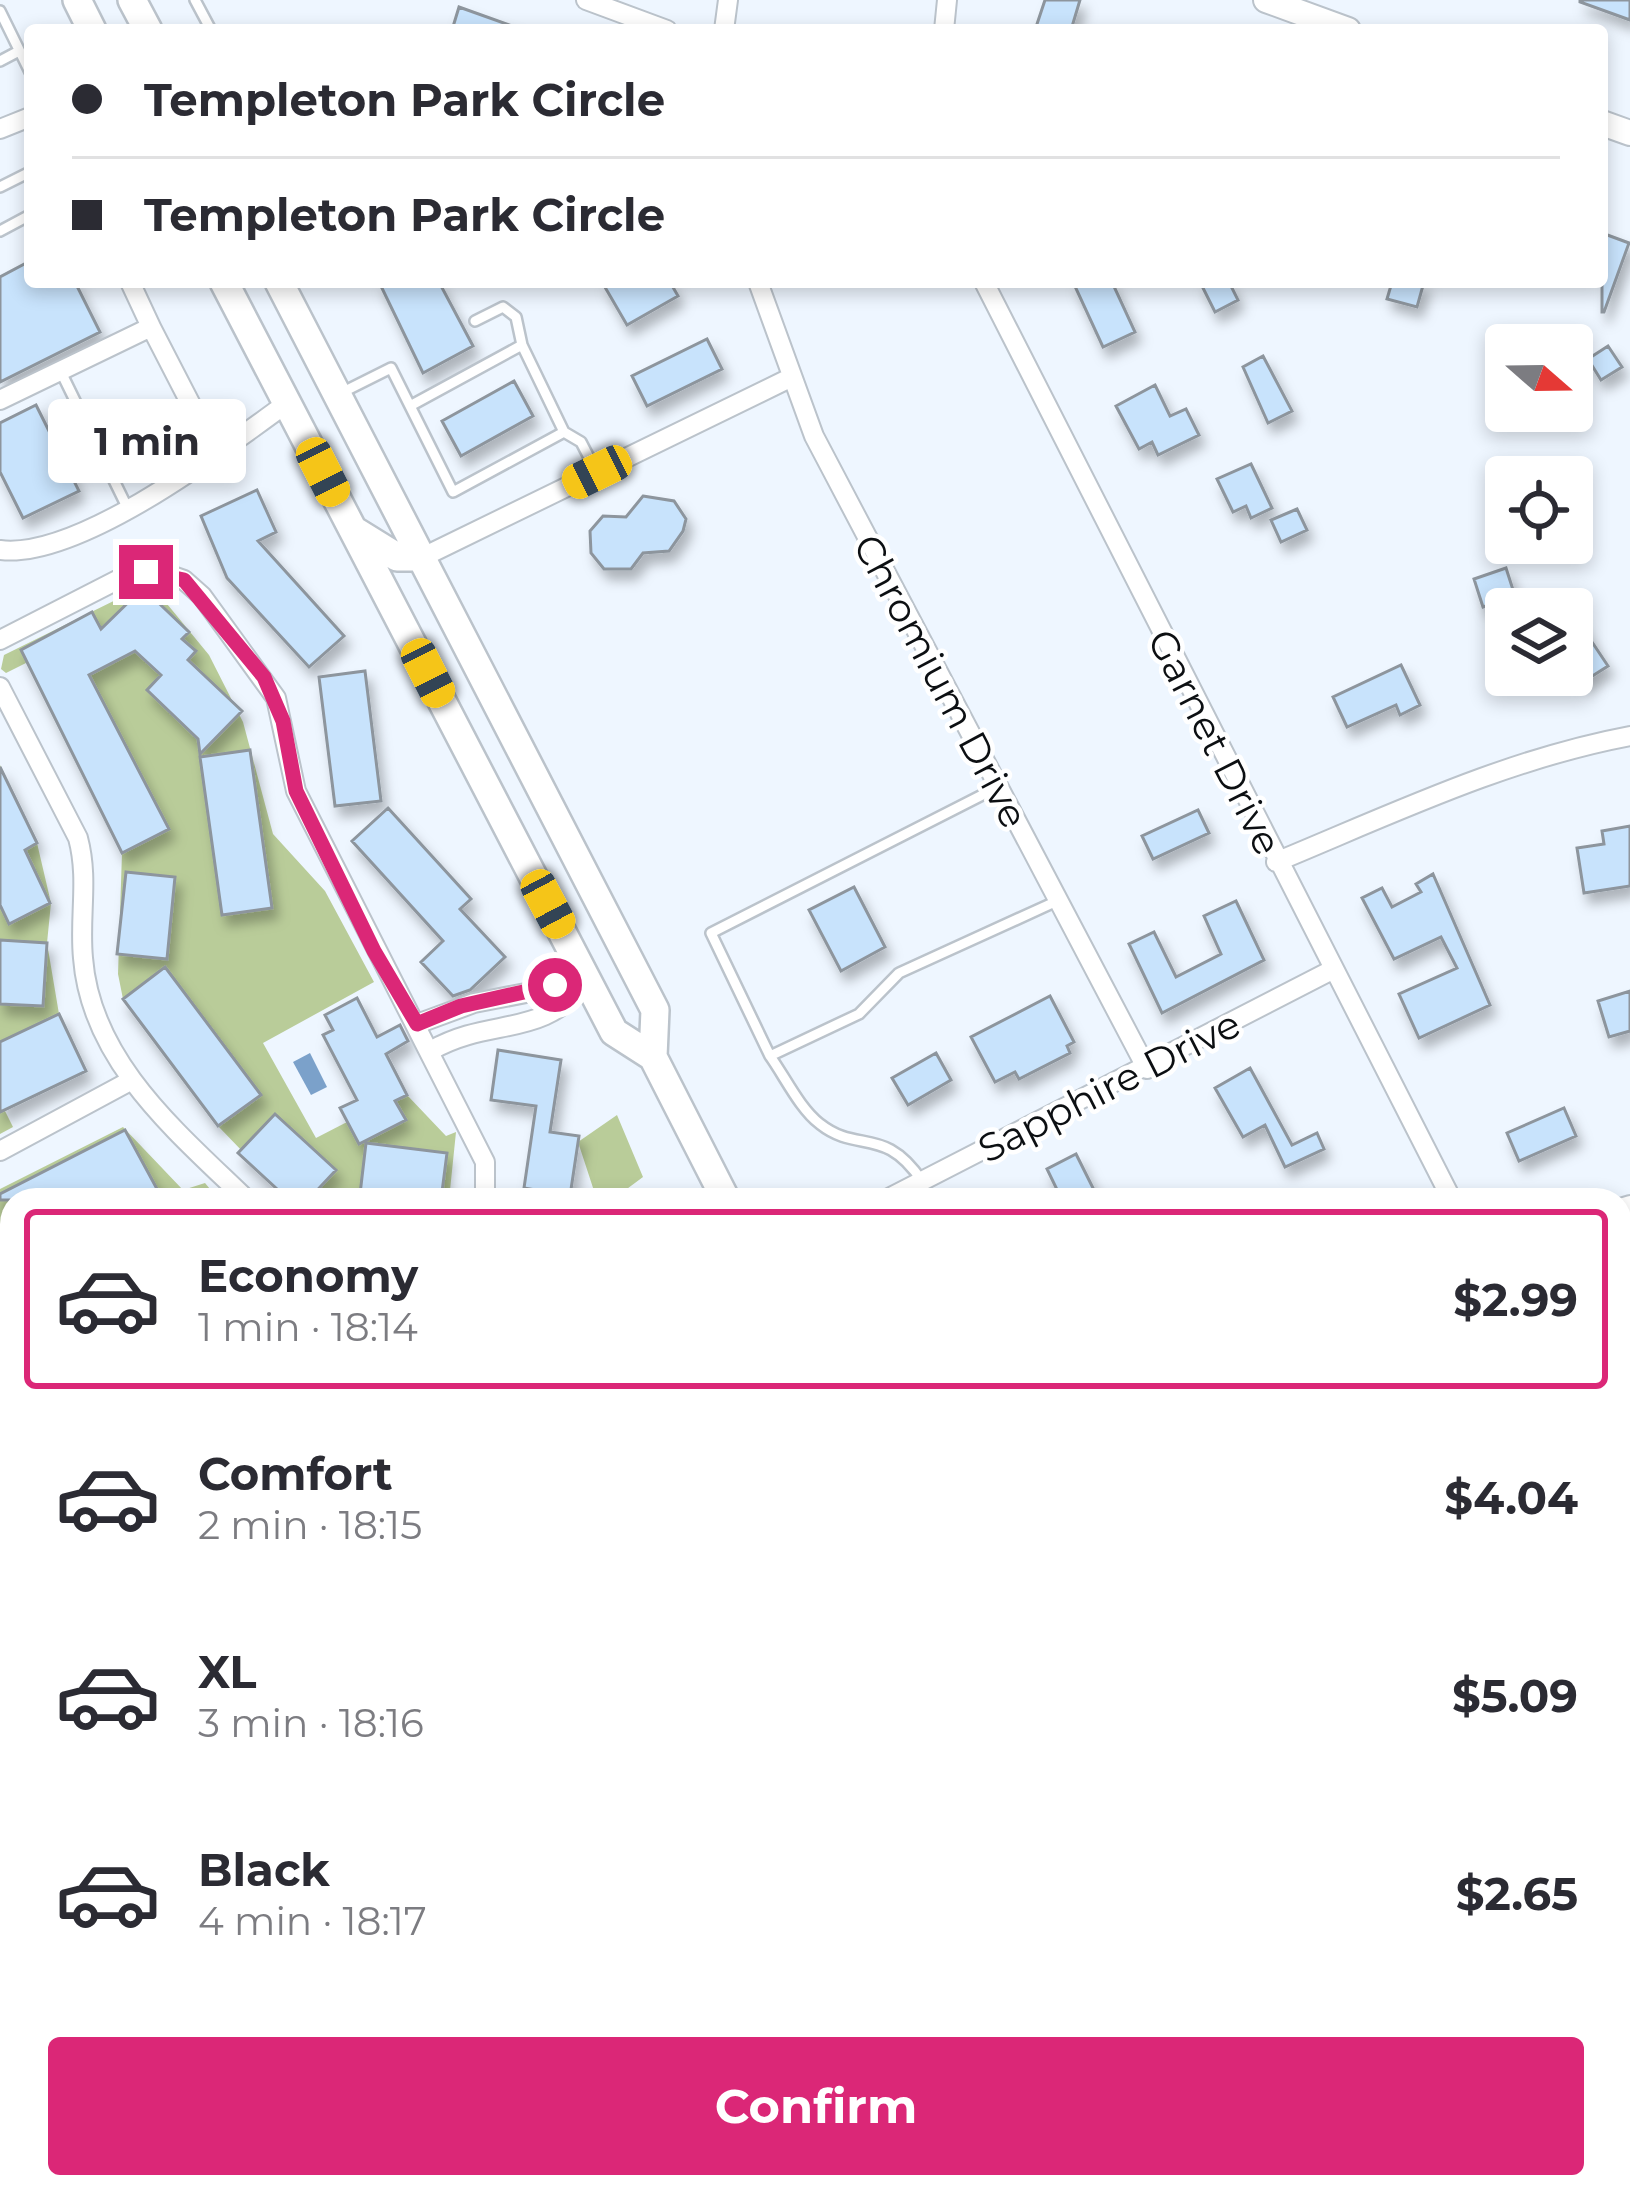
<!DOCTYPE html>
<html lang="en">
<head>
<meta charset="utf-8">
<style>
	:root { --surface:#fff; --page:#f7f7f7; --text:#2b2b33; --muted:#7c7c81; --line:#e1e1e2; --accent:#db2777 }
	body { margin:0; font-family:Montserrat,sans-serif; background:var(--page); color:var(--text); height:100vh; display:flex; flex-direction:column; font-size:45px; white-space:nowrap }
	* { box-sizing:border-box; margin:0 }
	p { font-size:39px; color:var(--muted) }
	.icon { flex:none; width:66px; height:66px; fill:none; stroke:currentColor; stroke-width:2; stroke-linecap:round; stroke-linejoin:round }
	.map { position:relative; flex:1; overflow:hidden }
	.side { position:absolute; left:0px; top:1188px; width:1632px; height:1011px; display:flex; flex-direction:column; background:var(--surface); border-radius:36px 36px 0 0; box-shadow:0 6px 18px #0003 }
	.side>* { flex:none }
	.banner { position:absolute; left:24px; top:24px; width:1584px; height:264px; border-radius:12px; box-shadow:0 6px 18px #0003; display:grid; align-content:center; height:264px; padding:0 48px; background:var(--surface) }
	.needle { width:78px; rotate:110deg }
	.controls { position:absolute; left:1485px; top:324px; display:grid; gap:24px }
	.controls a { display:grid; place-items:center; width:108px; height:108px; border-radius:12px; background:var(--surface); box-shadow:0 6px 18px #0003; font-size:60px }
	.end { position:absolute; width:54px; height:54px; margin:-27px; border:15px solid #db2777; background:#fff; box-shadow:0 0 0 6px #fff }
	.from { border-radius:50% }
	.bubble { position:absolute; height:84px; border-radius:12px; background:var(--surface); box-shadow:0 6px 18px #0003; font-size:39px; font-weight:700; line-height:84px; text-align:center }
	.car { position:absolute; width:36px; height:72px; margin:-36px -18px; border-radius:15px; box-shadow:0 0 9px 3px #0007; background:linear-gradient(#f5c518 24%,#345 0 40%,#f5c518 0 76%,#345 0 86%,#f5c518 0) }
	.banner b { display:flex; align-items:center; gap:42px; height:114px; font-size:45px }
	.banner b+b { border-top:3px solid var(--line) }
	.banner i { width:30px; height:30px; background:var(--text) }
	ul { padding:21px 0 0; list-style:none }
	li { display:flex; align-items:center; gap:36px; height:180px; margin:0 24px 18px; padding:0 24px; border:6px solid transparent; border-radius:12px }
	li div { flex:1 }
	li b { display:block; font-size:45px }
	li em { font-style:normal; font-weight:700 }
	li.active { border-color:var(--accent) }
	li>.icon { width:108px; height:108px; stroke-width:1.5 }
	.button { display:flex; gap:24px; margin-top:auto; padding:24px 48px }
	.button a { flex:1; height:138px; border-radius:12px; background:var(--accent); color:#fff; font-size:48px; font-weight:700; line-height:138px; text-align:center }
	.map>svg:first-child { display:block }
	.green { fill:#b9cc99 }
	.water { fill:#7ba1ca }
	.building { fill:#c8e3fc; stroke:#8d959d; stroke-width:3; filter:url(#shadow) }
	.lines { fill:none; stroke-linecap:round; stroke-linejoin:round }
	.lane-casing { stroke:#bbc3cb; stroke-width:14 }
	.street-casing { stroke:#bbc3cb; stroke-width:22 }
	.secondary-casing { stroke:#bbc3cb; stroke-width:28 }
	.primary-casing { stroke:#bbc3cb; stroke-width:32 }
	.lane { stroke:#fff; stroke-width:9 }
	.street { stroke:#fff; stroke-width:18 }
	.secondary { stroke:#fff; stroke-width:24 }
	.primary { stroke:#fff; stroke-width:27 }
	.route { stroke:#db2777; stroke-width:15 }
	.labels { text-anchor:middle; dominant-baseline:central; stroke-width:9; stroke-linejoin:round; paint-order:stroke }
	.street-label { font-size:39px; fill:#0c0f12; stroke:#fff }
</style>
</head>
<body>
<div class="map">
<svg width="1630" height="2197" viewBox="0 0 1630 2197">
	<defs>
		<filter id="shadow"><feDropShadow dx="5.5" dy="10" stdDeviation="6" flood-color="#0004"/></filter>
	</defs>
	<rect width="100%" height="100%" fill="#eef6ff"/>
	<path class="green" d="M142,587L163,599L209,655L243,722L273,834L325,891L374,982L263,1043L316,1138L347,1122L360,1144L405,1120L395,1101L407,1095L446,1136L456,1132L449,1200L360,1194L289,1200L218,1126L260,1094L165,968L123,999L118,974L122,853L28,662L6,673L1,669L4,655Z
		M0,765L37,843L51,903L47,943L59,1014L86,1071L4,1109L13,1127L0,1134Z
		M617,1115L643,1177L612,1200H597L578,1142Z
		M123,1127L183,1190L205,1183L219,1200H12V1421L0,1427V1189Z"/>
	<path class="water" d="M310,1053L327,1087L311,1095L293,1062Z"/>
	<path class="building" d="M1045,0H1080L1071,30H1035Z
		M1580,0H1630V20L1580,2Z
		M459,7L518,28L517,30H452Z
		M1602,233L1629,243L1604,312H1602Z
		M30,261V282H75L100,332L0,382V277Z
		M379,282H439L473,346L423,373Z
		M602,282H670L678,296L627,325Z
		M1073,282H1112L1135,332L1103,347Z
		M1200,282H1229L1238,300L1215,312Z
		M1392,282H1424L1417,307L1387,299Z
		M707,339L722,369L647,406L632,376Z
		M1608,346L1622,367L1601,380L1588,359Z
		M1263,356L1292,411L1268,423L1243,367Z
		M514,381L533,416L461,456L442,421Z
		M1155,385L1170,416L1186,409L1199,435L1158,455L1152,442L1139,449L1116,406Z
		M36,405L79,491L23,518L0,472V423Z
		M1251,464L1272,508L1251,518L1246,506L1233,512L1217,479Z
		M257,490L276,532L258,541L344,636L309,667L227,578L201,516Z
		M643,496L674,501L686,519L683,531L669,551L643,553L631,569H604L591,553L590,531L603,516L626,517Z
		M1297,509L1307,530L1281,542L1271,520Z
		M1506,568L1515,596L1483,607L1474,579Z
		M143,588L189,632L182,639L196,651L188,660L242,711L200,754L198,739L147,690L161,675L135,651L89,675L169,829L122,853L21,650L92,612L101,629Z
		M1572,612L1608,666L1583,682L1572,665Z
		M1401,665L1420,705L1400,715L1396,705L1347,727L1333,697Z
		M365,671L381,801L335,806L319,677Z
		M250,750L272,908L222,915L200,757Z
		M0,767L37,843L25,850L50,903L9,924L0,905Z
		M388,808L471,899L460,909L505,957L470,990L453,996L421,962L443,941L352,841Z
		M1198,810L1209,833L1153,859L1142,836Z
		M1630,826V886L1584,893L1577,848L1604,844L1602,831Z
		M126,872L175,877L167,959L117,954Z
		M1433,874L1490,1005L1419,1038L1399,994L1457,968L1441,937L1394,959L1362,898L1382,888L1392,907L1421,892L1416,884Z
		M854,887L885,947L841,971L809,910Z
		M1236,901L1264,960L1162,1013L1129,944L1154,932L1176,977L1221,954L1204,916Z
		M0,940L47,943L43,1006L0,1004Z
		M165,967L261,1095L218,1126L123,999Z
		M1630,991V1031L1609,1037L1598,1001Z
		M1050,996L1074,1042L1067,1046L1070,1053L1019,1079L1015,1072L995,1082L971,1037Z
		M357,998L377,1037L400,1025L408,1041L386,1054L407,1095L395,1101L406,1120L359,1144L340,1108L357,1100L323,1035L333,1030L325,1015Z
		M59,1014L86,1071L0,1112V1042Z
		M498,1050L561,1060L550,1132L579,1136L570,1196L524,1188L536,1106L491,1100Z
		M936,1053L951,1080L908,1105L892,1078Z
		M1250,1068L1292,1145L1317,1133L1324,1149L1285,1167L1265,1125L1243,1137L1215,1088Z
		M1564,1108L1576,1136L1519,1161L1507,1133Z
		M275,1114L336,1170L308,1200H289L238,1153Z
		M125,1130L163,1200H0V1194Z
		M366,1143L447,1153L441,1200L360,1194Z
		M1076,1154L1099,1200H1062L1047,1169Z"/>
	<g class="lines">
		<defs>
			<path id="lane" d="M195,0L211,30
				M0,11L30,72
				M0,61L19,51
				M0,187L30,172
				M0,231L30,215
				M475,321L503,307L516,317L522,345L564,432L581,442L597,473
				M61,372L127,507
				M343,392L391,368L453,492L564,432
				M410,406L522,345
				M996,788L711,933L770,1056L859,1014L899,973L1057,901
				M770,1056C785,1077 800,1109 820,1124C858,1154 884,1125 922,1181"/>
			<path id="street" d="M586,0L667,30
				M724,30L728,0
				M944,30L947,0
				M0,129L30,117
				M130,282L151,327
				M758,282L814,436L1147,1069
				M984,282L1452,1200
				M0,400L151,327L217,455
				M0,550C78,560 224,449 287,403
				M423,557L790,378
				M0,640L127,575L164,573L184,580L202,596L276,698L296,791L485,1162V1200
				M0,687L78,838C89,879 79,916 83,958C91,1062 178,1133 247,1200
				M1276,862C1392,814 1507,759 1630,736
				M417,1024L474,1003L588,981
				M432,1050C493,1016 540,1040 588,981
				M0,1151L130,1081
				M885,1200L1332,970
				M1620,1208L1630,1205
				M0,1463L12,1457
				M1620,1701L1630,1696
				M0,1798L12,1792
				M0,1848L12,1872
				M0,1921L12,1944
				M0,2119L12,2133
				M126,2187L153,2197
				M245,2197L249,2187
				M977,2197L979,2187"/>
			<path id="secondary" d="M1266,0L1348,30
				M1602,123L1630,133
				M0,2027L12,2020"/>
			<path id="primary" d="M77,0L92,30
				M132,0L148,30
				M224,282L614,1032L653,1057L726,1200
				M279,282L655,1010L653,1057
				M355,531L397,557H423
				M1208,2187L1213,2197
				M1258,2187L1263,2197"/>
		</defs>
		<use href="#lane" class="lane-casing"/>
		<use href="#street" class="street-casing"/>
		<use href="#secondary" class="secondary-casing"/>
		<use href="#primary" class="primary-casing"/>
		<use href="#lane" class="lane"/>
		<use href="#street" class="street"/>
		<use href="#secondary" class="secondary"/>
		<use href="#primary" class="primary"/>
	</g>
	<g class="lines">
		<path class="route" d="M146,572L184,580L264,677L283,721L296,791L374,951L417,1024L461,1006L555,985"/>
	</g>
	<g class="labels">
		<g class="street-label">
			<text transform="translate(941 681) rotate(62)">Chromium Drive</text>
			<text transform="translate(1215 742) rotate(63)">Garnet Drive</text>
			<text transform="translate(1109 1086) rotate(-27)">Sapphire Drive</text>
		</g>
	</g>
</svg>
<div class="controls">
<a><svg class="needle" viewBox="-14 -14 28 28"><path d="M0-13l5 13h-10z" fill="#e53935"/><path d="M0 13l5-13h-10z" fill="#7c7c81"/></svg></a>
<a><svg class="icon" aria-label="locate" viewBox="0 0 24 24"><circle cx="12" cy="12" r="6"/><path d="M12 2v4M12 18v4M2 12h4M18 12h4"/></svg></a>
<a><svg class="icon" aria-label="layers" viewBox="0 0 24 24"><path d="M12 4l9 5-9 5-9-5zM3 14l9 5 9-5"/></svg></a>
</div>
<i class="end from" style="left:555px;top:985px"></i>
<i class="end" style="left:146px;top:572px"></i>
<div class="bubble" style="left:48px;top:399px;width:198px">1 min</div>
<i class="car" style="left:323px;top:472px;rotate:153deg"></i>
<i class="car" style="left:597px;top:472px;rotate:244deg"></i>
<i class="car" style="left:428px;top:673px;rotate:153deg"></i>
<i class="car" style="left:548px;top:904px;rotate:152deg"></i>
<div class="banner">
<b><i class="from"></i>Templeton Park Circle</b>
<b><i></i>Templeton Park Circle</b>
</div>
<section class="side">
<ul>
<li class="active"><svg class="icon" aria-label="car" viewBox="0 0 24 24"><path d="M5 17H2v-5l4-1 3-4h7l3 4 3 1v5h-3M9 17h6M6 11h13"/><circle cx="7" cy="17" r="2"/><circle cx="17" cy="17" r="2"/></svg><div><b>Economy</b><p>1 min · 18:14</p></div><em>$2.99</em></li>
<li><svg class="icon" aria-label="car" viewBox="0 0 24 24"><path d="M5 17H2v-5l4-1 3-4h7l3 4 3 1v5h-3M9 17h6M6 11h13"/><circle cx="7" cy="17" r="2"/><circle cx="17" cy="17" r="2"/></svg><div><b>Comfort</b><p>2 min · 18:15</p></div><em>$4.04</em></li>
<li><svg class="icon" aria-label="car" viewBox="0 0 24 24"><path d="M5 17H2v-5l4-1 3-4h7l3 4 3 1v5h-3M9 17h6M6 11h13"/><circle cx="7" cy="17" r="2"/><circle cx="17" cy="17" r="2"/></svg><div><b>XL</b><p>3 min · 18:16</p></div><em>$5.09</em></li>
<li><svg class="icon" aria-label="car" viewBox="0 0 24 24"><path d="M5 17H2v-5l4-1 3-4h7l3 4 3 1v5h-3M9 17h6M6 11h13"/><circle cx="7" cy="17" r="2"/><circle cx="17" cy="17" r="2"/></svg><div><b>Black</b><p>4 min · 18:17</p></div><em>$2.65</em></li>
</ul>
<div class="button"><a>Confirm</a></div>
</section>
</div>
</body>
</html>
